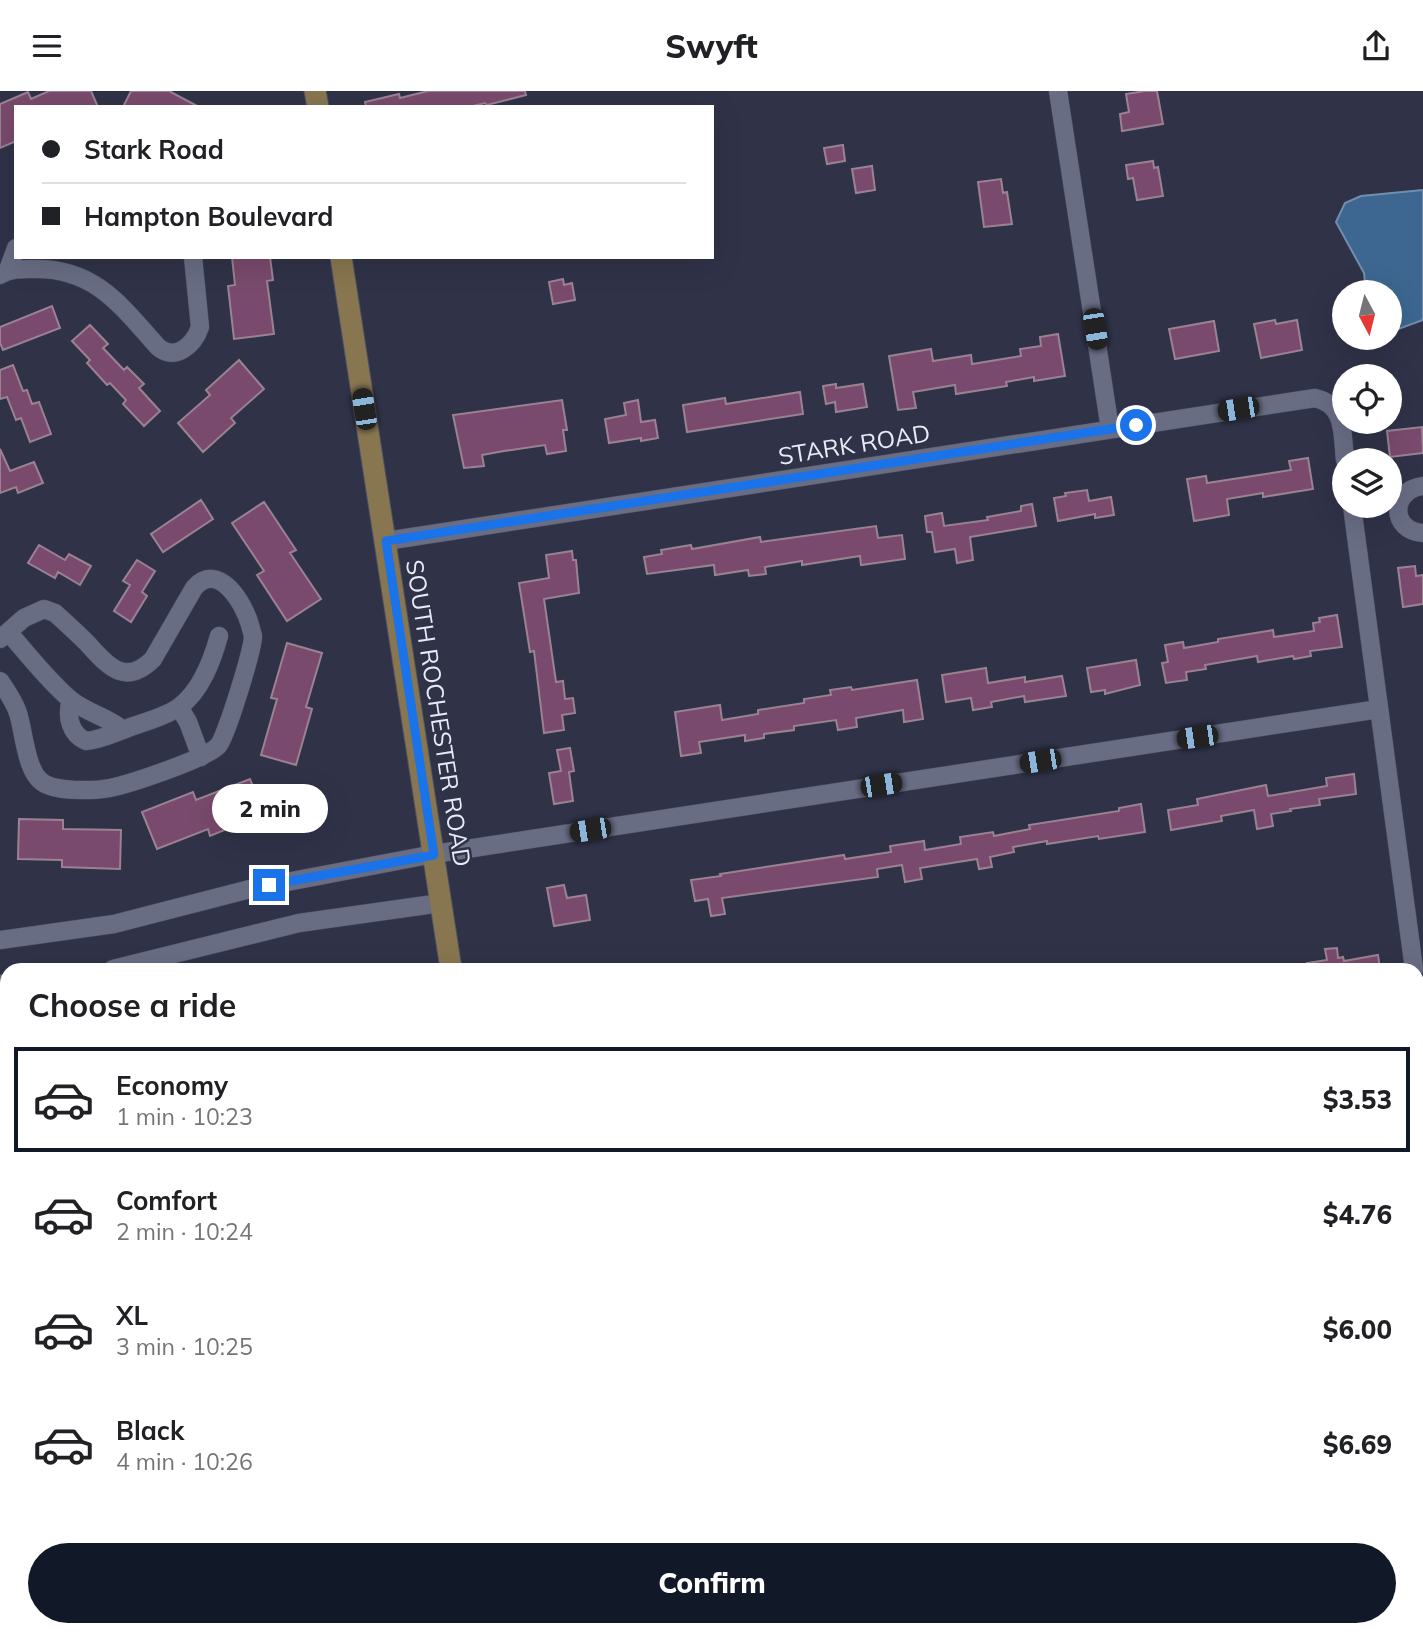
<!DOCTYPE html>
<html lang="en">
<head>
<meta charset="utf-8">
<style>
	:root { --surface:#fff; --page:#f6f6f6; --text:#202124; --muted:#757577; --line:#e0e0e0; --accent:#111827 }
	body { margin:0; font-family:Mulish,sans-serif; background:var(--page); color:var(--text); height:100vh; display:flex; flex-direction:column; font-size:26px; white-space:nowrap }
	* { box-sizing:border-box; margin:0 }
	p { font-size:23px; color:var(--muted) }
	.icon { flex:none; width:38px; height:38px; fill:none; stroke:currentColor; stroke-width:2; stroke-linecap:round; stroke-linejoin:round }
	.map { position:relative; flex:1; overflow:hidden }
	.side { position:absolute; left:0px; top:872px; width:1424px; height:674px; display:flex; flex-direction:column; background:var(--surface); border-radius:21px 21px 0 0; box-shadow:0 7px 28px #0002 }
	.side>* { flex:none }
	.top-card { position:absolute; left:14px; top:14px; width:700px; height:154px; border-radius:0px; box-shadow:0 7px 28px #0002; display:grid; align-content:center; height:154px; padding:0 28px; background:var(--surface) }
	.needle { width:46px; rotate:173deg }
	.fabs { position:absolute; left:1332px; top:189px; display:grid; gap:14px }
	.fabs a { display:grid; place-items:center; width:70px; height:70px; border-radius:50%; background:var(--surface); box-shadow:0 7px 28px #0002; font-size:35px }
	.end { position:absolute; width:32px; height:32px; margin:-16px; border:9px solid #1a73e8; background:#fff; box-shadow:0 0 0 4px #fff }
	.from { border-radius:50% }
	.bubble { position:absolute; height:49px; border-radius:24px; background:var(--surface); box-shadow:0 7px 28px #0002; font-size:23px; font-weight:800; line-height:49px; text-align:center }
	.car { position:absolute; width:21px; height:42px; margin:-21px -10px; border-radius:9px; box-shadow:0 0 5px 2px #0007; background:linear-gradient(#222 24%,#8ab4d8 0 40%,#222 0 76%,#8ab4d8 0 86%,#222 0) }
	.top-card b { display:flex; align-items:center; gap:24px; height:66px; font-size:26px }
	.top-card b+b { border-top:2px solid var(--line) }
	.top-card i { width:18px; height:18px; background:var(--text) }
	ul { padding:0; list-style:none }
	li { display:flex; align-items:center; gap:21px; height:105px; margin:0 14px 10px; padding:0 14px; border:4px solid transparent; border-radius:0px }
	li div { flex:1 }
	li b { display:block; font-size:26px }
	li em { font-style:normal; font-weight:800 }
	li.selected { border-color:var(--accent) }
	li>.icon { width:63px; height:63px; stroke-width:1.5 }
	h2 { padding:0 28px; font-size:32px; line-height:84px }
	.cta { display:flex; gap:14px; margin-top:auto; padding:14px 28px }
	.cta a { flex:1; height:80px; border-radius:42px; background:var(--accent); color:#fff; font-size:28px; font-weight:800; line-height:80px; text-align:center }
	header { display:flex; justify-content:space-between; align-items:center; height:91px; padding:0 28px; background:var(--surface); font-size:32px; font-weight:800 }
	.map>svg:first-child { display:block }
	.water { fill:#3d6790; stroke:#708eaf; stroke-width:2 }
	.building { fill:#794a6d; stroke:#9a8293; stroke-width:2 }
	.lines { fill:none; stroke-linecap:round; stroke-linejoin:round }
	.minor-casing { stroke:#4e5162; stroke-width:19 }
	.major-casing { stroke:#4e5162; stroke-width:23 }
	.minor { stroke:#686d84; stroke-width:18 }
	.major { stroke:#887650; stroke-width:21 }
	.route { stroke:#1a73e8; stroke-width:9 }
	.labels { text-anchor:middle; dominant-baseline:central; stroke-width:5; stroke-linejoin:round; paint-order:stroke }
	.street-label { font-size:24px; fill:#e7eaf7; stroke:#303348 }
</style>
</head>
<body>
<header><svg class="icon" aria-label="menu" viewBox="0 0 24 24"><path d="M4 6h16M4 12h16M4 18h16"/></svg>Swyft<svg class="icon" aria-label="share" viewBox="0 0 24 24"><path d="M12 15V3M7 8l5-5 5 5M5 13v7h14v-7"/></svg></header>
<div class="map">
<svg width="1423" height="1545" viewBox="0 0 1423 1545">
	<rect width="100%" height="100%" fill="#303348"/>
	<path class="water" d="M1423,99V229L1390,241V201H1366L1364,182L1336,131L1345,112L1361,105Z"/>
	<path class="building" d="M49,0H91L98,16H16V50L0,57V13L28,1L31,8Z
		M131,0H169L199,16H123Z
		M428,0H525L526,4L487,14L485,12L469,16H366L365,11L399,3L400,7Z
		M1145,0H1157L1163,33L1122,40L1120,23L1129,21L1126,3Z
		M843,54L845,70L827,73L824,57Z
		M1153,70L1154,77L1158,76L1163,105L1137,109L1133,87L1128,88L1126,74Z
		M872,75L875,99L856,102L852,78Z
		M1001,88L1003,102L1007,101L1012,133L984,136L978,91Z
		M232,166H270L273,189L267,190L274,243L234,248L228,195L235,194Z
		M563,188L564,194L572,192L575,209L553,213L549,191Z
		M52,215L60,237L3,259L0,252V236Z
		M1275,229L1276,233L1297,229L1302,259L1261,267L1254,233Z
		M1214,230L1219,260L1175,268L1169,238Z
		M90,234L108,253L103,257L124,279L127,276L144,293L139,297L160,320L144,335L123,313L126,309L110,292L107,294L87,272L90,269L72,250Z
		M1058,243L1065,285L1034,290V286L1006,291L1007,295L956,303L955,294L913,301L916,317L898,319L889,265L931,258L933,270L971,264L972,273L1021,265L1020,258L1041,255L1040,246Z
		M239,269L264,298L231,327L235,332L203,361L178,332L210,304L206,299Z
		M13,274L23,300L27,299L32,313L39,311L51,343L30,351L21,327L16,329L7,306L0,308V279Z
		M836,293V297L863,293L867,316L836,321L835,311L826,313L823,295Z
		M800,301L803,323L687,341L683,314L725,307L726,313Z
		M562,309L567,339H563L566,360L547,363L545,354L504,360L482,364L484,375L464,377L453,324Z
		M638,309L641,331L655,329L658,347L641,350V347L609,352L605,328L626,324L624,312Z
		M1422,336L1423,362L1390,366L1387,340Z
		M0,358L10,380L34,371L43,392L18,402L16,396L0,402Z
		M1308,367L1313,398L1263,406V402L1227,408L1229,424L1194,430L1187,388L1206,385L1207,392L1291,379L1289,370Z
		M1087,399L1089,410L1111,406L1114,424L1095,427V423L1058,430L1054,407L1066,405L1065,402Z
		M201,409L213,428L163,461L151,443Z
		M264,411L296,459L290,462L321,508L287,530L257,484L264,480L232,432Z
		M1032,413L1036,435L970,446L973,469L957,472L955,458L935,461L932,441H927L925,425L942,422L944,435L988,429L987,426L1021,420V415Z
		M876,435L878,447L902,444L905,468L861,474L860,465L802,474V470L765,476L766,483L749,485L748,479L715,484L714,474L647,483L644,466L662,463L661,459L691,454L692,458L760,446L761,451Z
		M39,454L65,469L69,463L91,475L80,494L58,481L55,487L28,472Z
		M572,460L573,469H576L579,502L544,508L556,591L563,590L565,608L573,607L575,622L562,624L564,639L544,642L534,560L530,561L519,492L549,487L546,464Z
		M137,469L155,480L142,501L147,505L131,531L114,520L130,494L123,490Z
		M1415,475L1416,485L1423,484V513L1403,516L1398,477Z
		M1337,524L1342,556L1310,560L1311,565L1294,568L1293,565L1258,571L1257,565L1205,574L1206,578L1186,581L1187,589L1166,592L1162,572L1168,571L1165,554L1183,551L1184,557L1218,551V548L1273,539L1274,546L1314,540L1313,532L1320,531L1319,527Z
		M287,552L322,562L306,616L312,618L296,674L261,664L277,608L271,607Z
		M1136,569L1140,594L1105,603V599L1091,601L1087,577Z
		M986,577L988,592L1025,586V591L1062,585L1066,605L1025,611L1024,605L991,611L992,616L973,619L971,607L946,611L942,584Z
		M917,589L923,628L904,631L903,619L856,627L857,636L838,639L836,629L794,635V639L764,643V647L745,650V644L699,651L701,662L681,665L675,621L720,614L722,629L758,623V619L804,612V608L831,604L830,599L851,596L852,599Z
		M570,657L574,680L569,681L573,710L554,713L549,682L561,680L557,659Z
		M1354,683L1356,703L1319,708L1320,714L1290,718L1291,720L1271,723L1273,735L1257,738L1254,719L1221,725L1222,730L1171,739L1168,719L1198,714L1197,708L1266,694L1268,705L1327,695L1326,687Z
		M250,688L264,723L210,745L208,738L157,758L142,721L193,701L196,709Z
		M1141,713L1145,741L1099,748L1098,745L1047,753V750L1013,756L1014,761L990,766L992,776L979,778L977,768L920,777L922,788L905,791L902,774L877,778L878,786L722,807L725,823L711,825L708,808L695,810L691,789L721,785L720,783L844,764L845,768L891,761L890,755L924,750L925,759L961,753L960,746L993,741L994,745L1030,738L1029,734L1119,720V717Z
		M19,728L63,729V738L121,739L120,778L62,776V769L18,768Z
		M564,794L567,807L586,804L590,829L554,835L547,797Z
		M1337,857L1338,867L1343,866L1344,870L1378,864L1380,878H1307V872L1327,869L1325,858Z"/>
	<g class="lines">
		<defs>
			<path id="minor" d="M1058,0L1110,338
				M8,179L16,157
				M0,184C11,177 23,178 37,178C96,178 122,216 158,256C175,271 194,254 200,236L193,166
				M1423,395C1390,399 1390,440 1423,442
				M1352,415L1414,878
				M386,450L1315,307C1346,314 1342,343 1345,369
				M8,541C28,563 48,590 71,609C87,622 110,627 123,639
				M0,548L24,527L44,518L55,522C66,532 77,542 87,552C108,575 125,596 153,568L194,497C218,469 244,512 250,534C251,538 252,541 253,545C253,558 226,647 218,655C205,668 130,693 110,697C94,700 55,701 42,691C26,680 24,641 18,622C14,610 7,600 0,590
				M71,609C66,625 70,643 86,650C101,649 114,642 128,637C144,631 165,626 179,616C201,600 212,570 219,545
				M179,616L188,631L201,666
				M0,849L114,833L250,798L434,763L1379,618
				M113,878L299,832L441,812
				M0,893L7,892
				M1418,908L1423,949
				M0,1162L7,1163
				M0,1189L7,1190
				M1418,1267L1423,1266
				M120,1538L121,1545
				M274,1538L275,1545
				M394,1538L395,1545"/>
			<path id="major" d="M315,0L318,16
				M341,166L451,878
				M557,1538L558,1545"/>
		</defs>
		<use href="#minor" class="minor-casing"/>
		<use href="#major" class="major-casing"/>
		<use href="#minor" class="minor"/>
		<use href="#major" class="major"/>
	</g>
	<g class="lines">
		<path class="route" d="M269,794L434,764L386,450L1136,334"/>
	</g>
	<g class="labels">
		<g class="street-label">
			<text transform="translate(854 353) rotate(-9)">STARK ROAD</text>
			<text transform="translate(439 622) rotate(81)">SOUTH ROCHESTER ROAD</text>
		</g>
	</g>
</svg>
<div class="fabs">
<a><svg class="needle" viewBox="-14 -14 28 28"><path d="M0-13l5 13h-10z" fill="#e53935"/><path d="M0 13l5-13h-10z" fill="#757577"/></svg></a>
<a><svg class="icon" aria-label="locate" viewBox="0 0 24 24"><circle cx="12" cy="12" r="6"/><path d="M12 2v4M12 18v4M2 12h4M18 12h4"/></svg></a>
<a><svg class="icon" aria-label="layers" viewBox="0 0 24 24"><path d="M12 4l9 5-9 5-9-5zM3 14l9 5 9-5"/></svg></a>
</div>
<i class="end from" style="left:1136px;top:334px"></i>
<i class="end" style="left:269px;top:794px"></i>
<div class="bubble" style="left:212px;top:693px;width:116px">2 min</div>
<i class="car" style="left:1095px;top:238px;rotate:171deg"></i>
<i class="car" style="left:364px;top:318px;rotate:351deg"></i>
<i class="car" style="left:1238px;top:318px;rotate:261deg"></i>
<i class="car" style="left:1197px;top:646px;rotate:262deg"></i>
<i class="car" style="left:1040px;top:670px;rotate:261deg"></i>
<i class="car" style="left:881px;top:694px;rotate:81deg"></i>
<i class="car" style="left:590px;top:739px;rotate:261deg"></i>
<div class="top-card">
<b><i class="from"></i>Stark Road</b>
<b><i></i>Hampton Boulevard</b>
</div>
<section class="side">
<h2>Choose a ride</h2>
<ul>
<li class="selected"><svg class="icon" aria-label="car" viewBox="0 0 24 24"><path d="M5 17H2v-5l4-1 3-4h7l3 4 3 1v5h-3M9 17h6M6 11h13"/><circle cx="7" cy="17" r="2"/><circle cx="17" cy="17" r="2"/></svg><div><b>Economy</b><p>1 min · 10:23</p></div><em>$3.53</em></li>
<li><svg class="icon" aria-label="car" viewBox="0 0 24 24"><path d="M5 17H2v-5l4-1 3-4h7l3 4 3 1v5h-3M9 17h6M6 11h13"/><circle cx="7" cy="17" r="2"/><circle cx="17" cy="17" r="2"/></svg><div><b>Comfort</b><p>2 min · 10:24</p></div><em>$4.76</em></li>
<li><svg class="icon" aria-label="car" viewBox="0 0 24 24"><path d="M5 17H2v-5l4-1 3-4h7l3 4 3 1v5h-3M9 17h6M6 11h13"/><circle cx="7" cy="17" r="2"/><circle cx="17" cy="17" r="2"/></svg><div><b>XL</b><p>3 min · 10:25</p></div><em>$6.00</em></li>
<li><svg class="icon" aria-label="car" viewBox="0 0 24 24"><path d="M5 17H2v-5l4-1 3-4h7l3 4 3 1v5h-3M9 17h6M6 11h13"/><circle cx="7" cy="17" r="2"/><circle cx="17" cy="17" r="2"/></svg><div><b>Black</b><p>4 min · 10:26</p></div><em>$6.69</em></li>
</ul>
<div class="cta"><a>Confirm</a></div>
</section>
</div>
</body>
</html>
